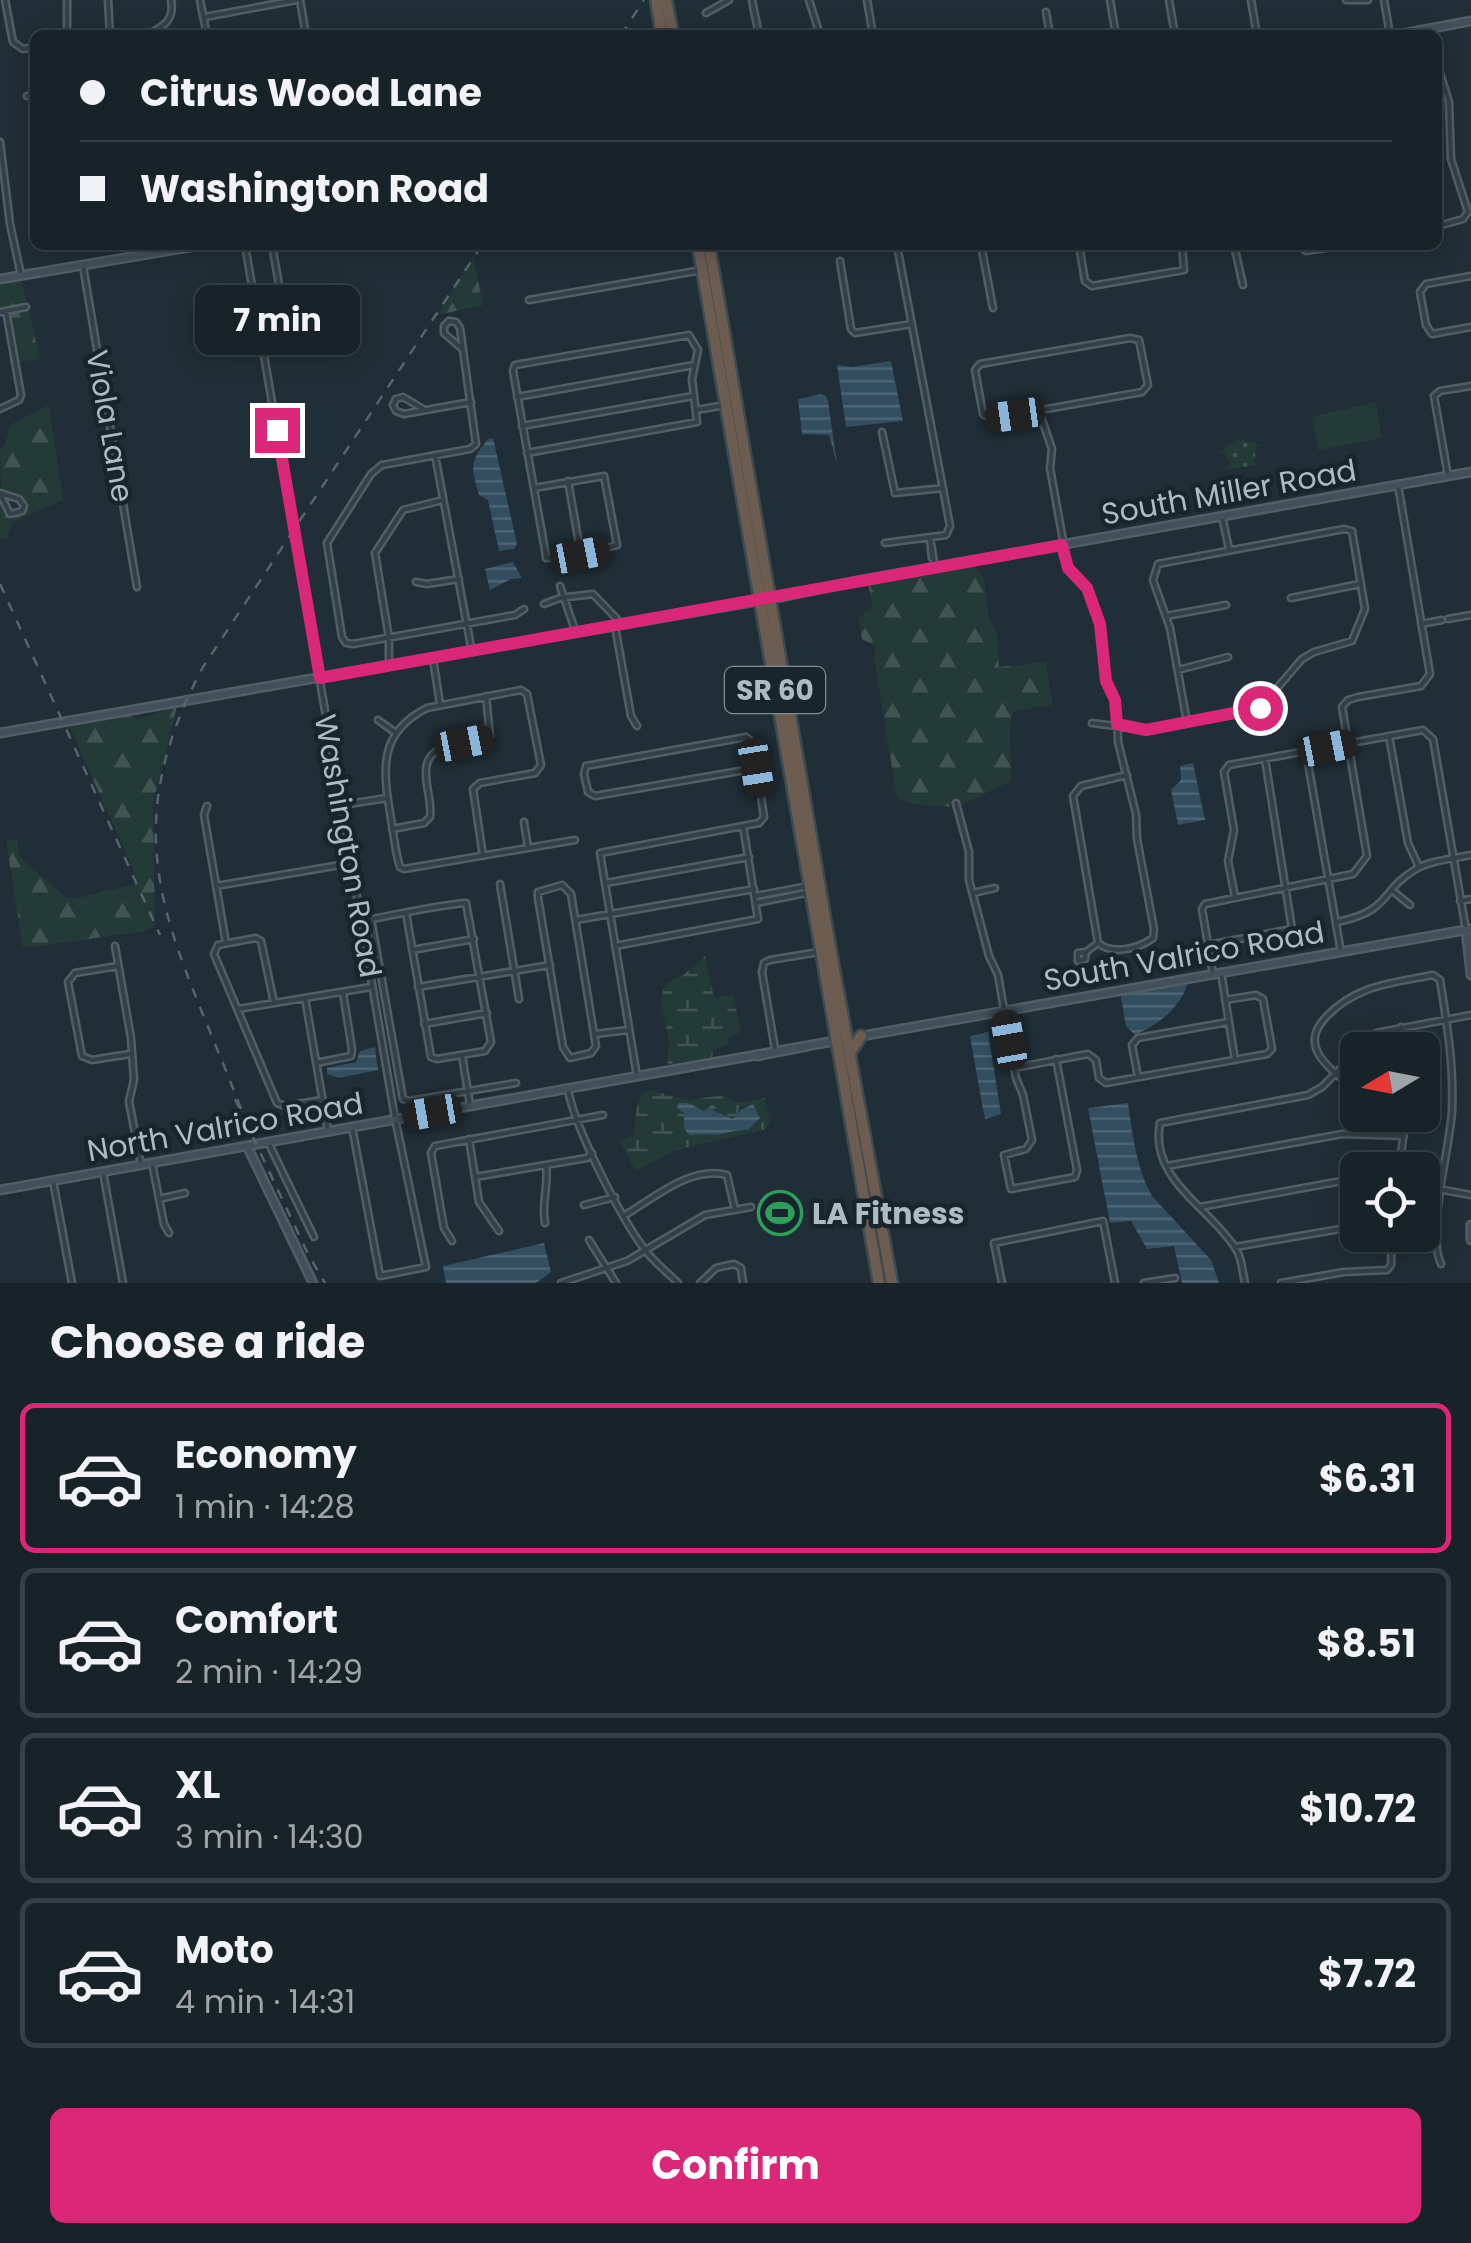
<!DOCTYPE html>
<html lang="en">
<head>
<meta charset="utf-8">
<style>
	:root { --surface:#182229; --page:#212a31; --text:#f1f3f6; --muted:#9fa4a8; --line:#363f46; --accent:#db2777 }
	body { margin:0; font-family:Poppins,sans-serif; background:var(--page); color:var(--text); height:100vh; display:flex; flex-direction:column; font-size:38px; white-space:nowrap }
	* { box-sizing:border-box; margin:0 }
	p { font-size:32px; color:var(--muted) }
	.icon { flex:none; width:55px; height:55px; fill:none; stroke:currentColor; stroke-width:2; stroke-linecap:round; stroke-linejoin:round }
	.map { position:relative; height:1283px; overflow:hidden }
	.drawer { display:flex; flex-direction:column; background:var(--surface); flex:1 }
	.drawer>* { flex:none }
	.banner { position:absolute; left:30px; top:30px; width:1412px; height:220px; border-radius:15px; box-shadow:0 5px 25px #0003,0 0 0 2px var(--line); display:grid; align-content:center; height:220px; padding:0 50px; background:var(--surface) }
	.needle { width:65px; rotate:260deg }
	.tools { position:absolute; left:1340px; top:1032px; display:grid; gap:20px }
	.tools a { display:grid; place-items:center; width:100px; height:100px; border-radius:15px; background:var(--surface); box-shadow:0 5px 25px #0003,0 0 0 2px var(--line); font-size:50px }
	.end { position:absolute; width:45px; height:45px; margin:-22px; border:12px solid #db2777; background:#fff; box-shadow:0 0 0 5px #fff }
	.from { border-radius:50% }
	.bubble { position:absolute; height:70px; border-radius:15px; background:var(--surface); box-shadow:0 5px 25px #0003,0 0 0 2px var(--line); font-size:32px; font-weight:700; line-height:70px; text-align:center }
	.car { position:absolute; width:30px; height:60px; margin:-30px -15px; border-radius:12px; box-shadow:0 0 8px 2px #0007; background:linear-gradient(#222 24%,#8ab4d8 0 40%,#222 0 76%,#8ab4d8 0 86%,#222 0) }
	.banner b { display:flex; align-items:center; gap:35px; height:95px; font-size:38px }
	.banner b+b { border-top:2px solid var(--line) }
	.banner i { width:25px; height:25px; background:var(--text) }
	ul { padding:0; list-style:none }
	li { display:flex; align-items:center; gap:30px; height:150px; margin:0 20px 15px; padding:0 30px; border:5px solid var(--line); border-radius:15px }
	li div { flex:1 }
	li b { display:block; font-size:38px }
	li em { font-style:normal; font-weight:700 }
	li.on { border-color:var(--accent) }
	li>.icon { width:90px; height:90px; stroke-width:1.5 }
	h2 { padding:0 50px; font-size:45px; line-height:120px }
	.button { display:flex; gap:20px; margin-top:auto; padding:20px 50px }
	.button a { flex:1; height:115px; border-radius:15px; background:var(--accent); color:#fff; font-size:40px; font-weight:700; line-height:115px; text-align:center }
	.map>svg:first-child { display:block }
	.forest { fill:url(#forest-firs) }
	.wetland { fill:url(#wetland-marsh); fill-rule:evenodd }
	.park { fill:url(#park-dots) }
	.pitch { fill:#233a37 }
	.water { fill:url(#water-rules) }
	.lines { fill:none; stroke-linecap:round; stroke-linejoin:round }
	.street-casing { stroke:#515e65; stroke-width:9 }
	.secondary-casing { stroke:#515e65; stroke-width:11 }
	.highway-casing { stroke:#3e4b52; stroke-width:15 }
	.street { stroke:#334047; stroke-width:4 }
	.secondary { stroke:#41505a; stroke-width:6 }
	.highway { stroke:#6d5c50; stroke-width:10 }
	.rail { stroke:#55656e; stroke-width:2.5; stroke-dasharray:10 10; stroke-linecap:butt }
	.route { stroke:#db2777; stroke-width:12 }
	.labels { text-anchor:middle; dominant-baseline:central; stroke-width:9; stroke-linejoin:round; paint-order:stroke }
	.shield { fill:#19252c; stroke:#818e96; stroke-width:2.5 }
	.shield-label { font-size:28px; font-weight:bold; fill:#adbbc4 }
	.street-label { font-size:30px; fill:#adbbc4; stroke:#19252c }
	.poi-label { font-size:30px; font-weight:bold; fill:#adbbc4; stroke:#19252c; text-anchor:start }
</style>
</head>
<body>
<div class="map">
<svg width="1471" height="1283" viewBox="0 0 1471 1283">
	<defs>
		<pattern id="forest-firs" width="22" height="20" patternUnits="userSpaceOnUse" patternTransform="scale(2.5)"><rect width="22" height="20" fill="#233a37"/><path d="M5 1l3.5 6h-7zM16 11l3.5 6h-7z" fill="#405552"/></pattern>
		<pattern id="wetland-marsh" width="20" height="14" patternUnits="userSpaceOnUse" patternTransform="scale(2.5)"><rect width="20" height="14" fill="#233a37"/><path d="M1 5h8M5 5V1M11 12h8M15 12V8" fill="none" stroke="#405552"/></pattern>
		<pattern id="park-dots" width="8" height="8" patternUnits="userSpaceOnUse" patternTransform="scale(2.5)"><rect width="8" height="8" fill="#233a37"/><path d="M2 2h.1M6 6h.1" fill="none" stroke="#405552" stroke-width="1.8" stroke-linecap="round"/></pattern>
		<pattern id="water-rules" width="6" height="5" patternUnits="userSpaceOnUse" patternTransform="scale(2.5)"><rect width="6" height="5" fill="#334e5e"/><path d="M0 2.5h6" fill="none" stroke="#4e6673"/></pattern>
	</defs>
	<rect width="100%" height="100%" fill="#202e37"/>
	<path class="forest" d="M473,256L483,305L437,315Z
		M21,278L27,305L0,310V281Z
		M28,308L40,359L17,362L9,312Z
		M49,405L63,500L13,522L7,539H0V500L6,512L14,517L24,512L26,506L19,497L1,492L0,448L4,447L10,425Z
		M963,565L975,567L984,578L989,617L997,635L999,667L1046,662L1053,709L1050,705L1014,711C1005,733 1013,757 1011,781L959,806L958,801L955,802V807L912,804L897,798L874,658L876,647L862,639L858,619L873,606L867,581Z
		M177,706L153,803L155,926L140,932L23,948L6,840H17L20,857L64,896L74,899L139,883L68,723L127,714L139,719Z"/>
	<path class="wetland" d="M705,956L714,998L733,995L741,1032L728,1038V1044L713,1050L712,1060L677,1067L667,1063L669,1041L661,1001L663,990L668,982L682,976Z
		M649,1090L689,1100L724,1095L736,1103L765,1098L770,1122L766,1129L676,1150L636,1171L619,1142L635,1134C636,1118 634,1098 649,1090ZM752,1104L755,1125L743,1130L736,1129L713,1135L697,1133L690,1136L684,1128V1113L678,1109L690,1106L704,1111L711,1105L714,1113L733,1120L740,1108Z"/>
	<path class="park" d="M1238,439L1262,445L1257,446L1254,461L1256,465L1227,469L1231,464L1224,452L1218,453Z"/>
	<path class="pitch" d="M1376,402L1382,438L1318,450L1312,417Z"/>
	<path class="water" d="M891,361L903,421L846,427L837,365L852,367Z
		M821,394L826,396L828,401L837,464L829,435L802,434L798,399Z
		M493,438L517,544L514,549L499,551L488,500L479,495C471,467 469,462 488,439Z
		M513,562L522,578L511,579L490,590L485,569Z
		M1193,763L1205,820L1178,825L1171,790L1181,780L1180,766Z
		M1189,980C1181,1007 1160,1024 1135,1035L1126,1026L1120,992Z
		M988,1032L1001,1114L985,1119L983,1109L970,1036Z
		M375,1047L378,1070L339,1078L327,1074V1068L356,1062L360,1051Z
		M678,1103H688L704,1111L712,1105L717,1108L712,1110L733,1119L740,1110L753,1104L760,1118L748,1130C735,1129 727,1134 715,1135C705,1135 700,1133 690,1136L684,1128V1113L677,1108Z
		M1128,1103C1133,1136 1136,1167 1152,1196L1211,1260L1219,1283H1182L1174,1246L1147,1249L1131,1221L1110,1223L1088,1108Z
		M544,1243L551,1272L536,1283H446L443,1266Z"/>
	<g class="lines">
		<defs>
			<path id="street" d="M5,0L13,42L23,49L35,47
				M67,0V35
				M108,0L110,35
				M200,0L207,35
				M300,0L306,35
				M752,0L759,35
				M809,0L820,35
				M867,0L873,35
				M1110,0L1116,35
				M1169,0L1175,35
				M1251,0L1257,35
				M1346,0H1368
				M1384,0L1390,35
				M1046,12L1050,35
				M706,13L729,0
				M205,17L296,0
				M147,35C163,27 175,20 171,0
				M743,35L757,32
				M1438,66L1449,102L1451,159L1468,212L1463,219L1438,226
				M27,96L35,97
				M0,142L10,224L21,275
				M245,245L395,1118L426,1267L380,1276L352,1127
				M272,245L283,307
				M981,245L993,308
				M1079,245L1085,281L1092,286L1184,270L1182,245
				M1234,245L1243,285
				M1299,245L1306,251L1344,245
				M840,261L851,329L855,333L912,324
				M83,266L137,587
				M1471,276L1426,284L1420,292L1426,325L1432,334L1471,327
				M529,300L702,270
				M0,312L26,307
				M1130,338L1139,340L1148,385L1142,392L991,419L983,414L975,370L980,364Z
				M461,348L444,333V326L449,321L456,322L460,328L476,444L470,449L382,465L371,474L327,543L342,637L346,643L353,644L515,615L524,609
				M517,397L694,365
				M0,409L19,400L21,395L6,311
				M423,409L403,397L396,399L393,405L396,411L404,414L471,402
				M696,410L726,405
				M1039,411L1052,449L1050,468L1068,568L1087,588L1100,624L1106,681L1117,708L1118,742L1136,814L1137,839L1154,929L1153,938C1138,949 1113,955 1098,943L1073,796L1081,786L1127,775
				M522,426L693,396
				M882,432L895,493L943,488
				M527,453L697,422L692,379L698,350L689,335L515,365L513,371L546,556V558L581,555L617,545L604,476L534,488
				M435,455L472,652
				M1448,476L1434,396L1440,391L1471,386
				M568,481L581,555
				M0,493L19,499L24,506L22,511L10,514L0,494
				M1222,516L1229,549
				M930,538L935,568
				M930,538L932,558
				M885,543L946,535L950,526L898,251
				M416,582L427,584L459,579
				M560,586L576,633
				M1291,598L1360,584
				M544,604L560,598L593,594L618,620L619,625
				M1166,616L1226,605
				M1448,619L1471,615
				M1421,624L1442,620
				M615,626L631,716L637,726
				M433,659L440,704
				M389,664V638L375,553L403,510L443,500
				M1178,670L1228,657
				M378,720L396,733
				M1092,723L1145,730L1251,711L1260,708L1302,659L1314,652L1352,641L1365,609L1352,531L1344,529L1158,564L1153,580L1170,628L1187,722
				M1389,736L1408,843L1419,867
				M746,737L751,741L757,768L595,796L588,792L584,774L586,766Z
				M1306,752L1341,952
				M956,803L969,852V880L989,956L998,975L1016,1078L1023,1095L1032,1140L1026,1149L1004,1155L1011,1189L1075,1177L1077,1170L1056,1059
				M342,805L387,798
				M207,806L204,815L226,943
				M524,822L528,848
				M392,829L424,823L430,817C432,801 425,786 426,770C427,739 471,746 490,736L486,696
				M483,856L473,789L480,783L535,773L541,765L527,694L521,690L427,708C377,733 383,771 391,819C394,835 395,852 400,867L404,869L575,840
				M606,883L749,857
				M500,884L519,999
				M562,885L571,894L596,1046L591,1053L570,1058L563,1047L538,898V892Z
				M216,886L352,863
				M1394,892L1410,905
				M973,893L995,888
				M755,896L809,886
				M1235,897L1228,861L1234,830L1224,772L1229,765L1423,730L1433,739L1466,930
				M1460,901L1471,899
				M756,903L811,892
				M371,919L403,1099L409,1101L516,1083
				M576,920L754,889
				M361,921C396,915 431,906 466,903L491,1042L485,1051L437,1059L431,1057L406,913
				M1337,922C1392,911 1379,891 1416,869C1432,860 1453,859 1471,855
				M1208,945L1292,929L1265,759
				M115,946L131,1038L134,1080L129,1101L141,1165
				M615,946L758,919L743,826
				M412,950L474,939
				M1086,952L1085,959L1078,961V953L1086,952L1098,943
				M118,966L75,973L68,982L82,1056L92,1060L130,1054
				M1221,972L1235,1060
				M1213,974L1202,909L1205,904L1353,874L1367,856L1342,707L1348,700L1358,697L1421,686L1430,674L1398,485
				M418,987L550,965
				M305,998L328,1131
				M274,1003L261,941L256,938L218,945L214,954L277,1103L285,1106L322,1100
				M238,1009L371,987
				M424,1024L487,1013
				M1401,1027L1404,1050
				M595,1034L628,1030
				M775,1049L762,972L764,963L770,960L819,952
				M462,1055L470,1105
				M316,1063L351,1056L352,1049L343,993
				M1014,1068L1088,1054L1096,1060L1099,1078L1106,1083L1267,1054L1272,1049L1263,999L1256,995L1225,1000
				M637,1076L600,853L759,823L764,817L757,768
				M1138,1077L1132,1045L1138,1038L1228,1022
				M568,1089C574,1127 621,1218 645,1250C654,1262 667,1272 678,1283
				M1358,1101C1350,1080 1327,1071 1318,1053C1311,1039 1316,1028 1326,1017C1356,985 1392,983 1433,975L1440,980C1447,1023 1454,1066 1452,1111C1450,1148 1426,1233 1441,1264
				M1359,1133L1360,1115
				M469,1139L479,1202L499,1231
				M268,1142L314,1237
				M152,1163L164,1224L169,1233
				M1167,1166L1342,1134L1404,1136
				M1399,1170L1406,1115
				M103,1172L123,1283
				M475,1177L587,1158L592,1153
				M53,1181L72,1283
				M1422,1186L1471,1195
				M159,1199L185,1193
				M584,1205L615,1197
				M1200,1207L1358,1178
				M625,1215C654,1198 692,1165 727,1175L735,1210
				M545,1223C541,1203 549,1186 546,1165
				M589,1240L616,1283
				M452,1241L444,1228L431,1153L435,1146L603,1115
				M1235,1247L1358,1226
				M561,1283L627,1261L705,1215L751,1207
				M700,1283L716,1268L734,1264L741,1268L743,1283
				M1002,1283L994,1243L1103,1221L1115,1283
				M1144,1283L1175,1278
				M1245,1283C1242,1270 1242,1257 1234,1246C1208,1207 1149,1178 1160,1123L1308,1095L1322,1087L1376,1033L1471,1015
				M1281,1283L1344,1272L1387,1270L1391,1265L1392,1235"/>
			<path id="secondary" d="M1396,35L1471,21
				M0,279L202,245
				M0,733L781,597L857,581L1471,472
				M1466,930L1471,975
				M1466,931L1471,948
				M862,1036L1471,929
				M757,1056L808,1046
				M247,1146L313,1283
				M0,1190L840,1040
				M1471,1225V1240"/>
			<path id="highway" d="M656,0L662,35
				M666,0L673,35
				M698,245L879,1283
				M709,245L833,964L892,1283
				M849,1054L861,1036"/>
		</defs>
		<use href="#street" class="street-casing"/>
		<use href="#secondary" class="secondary-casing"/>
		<use href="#highway" class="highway-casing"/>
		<use href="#street" class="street"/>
		<use href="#secondary" class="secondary"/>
		<use href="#highway" class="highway"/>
		<path class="rail" d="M621,35L644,0
			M0,584L160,935
			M235,1099L308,1254L325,1283
			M241,1109C177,940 107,846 203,667L482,245"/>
	</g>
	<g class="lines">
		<path class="route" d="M277,430L320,678L1062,545L1068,568L1087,588L1100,624L1106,681L1115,700L1117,724L1146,730L1260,708"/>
	</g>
	<defs>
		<symbol id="stadium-ring" viewBox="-11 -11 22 22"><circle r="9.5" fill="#19252c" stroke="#2e9e5b" stroke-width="1.5"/><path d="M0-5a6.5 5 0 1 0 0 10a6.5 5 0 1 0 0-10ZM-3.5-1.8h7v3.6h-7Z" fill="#2e9e5b"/></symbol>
	</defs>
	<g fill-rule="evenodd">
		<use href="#stadium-ring" x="755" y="1188" width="50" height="50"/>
	</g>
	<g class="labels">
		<rect class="shield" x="725" y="667" width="100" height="46" rx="8"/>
		<g class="shield-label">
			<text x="775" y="690">SR 60</text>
		</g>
		<g class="street-label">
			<text transform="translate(110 426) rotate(80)">Viola Lane</text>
			<text transform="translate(1229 492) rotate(-10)">South Miller Road</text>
			<text transform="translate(348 846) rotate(80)">Washington Road</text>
			<text transform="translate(1184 956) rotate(-10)">South Valrico Road</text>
			<text transform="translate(225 1127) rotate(-10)">North Valrico Road</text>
		</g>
		<g class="poi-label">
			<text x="812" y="1213">LA Fitness</text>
		</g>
	</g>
</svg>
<div class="tools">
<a><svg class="needle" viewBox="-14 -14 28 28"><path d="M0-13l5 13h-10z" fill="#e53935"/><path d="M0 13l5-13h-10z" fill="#9fa4a8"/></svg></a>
<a><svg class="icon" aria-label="locate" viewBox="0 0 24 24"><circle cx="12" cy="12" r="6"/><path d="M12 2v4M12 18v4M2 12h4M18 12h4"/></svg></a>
</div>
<i class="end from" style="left:1260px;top:708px"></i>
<i class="end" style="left:277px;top:430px"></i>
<div class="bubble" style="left:195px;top:285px;width:165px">7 min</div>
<i class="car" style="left:1015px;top:415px;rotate:262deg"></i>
<i class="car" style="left:580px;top:555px;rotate:79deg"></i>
<i class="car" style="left:464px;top:743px;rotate:79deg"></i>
<i class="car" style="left:1327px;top:748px;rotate:79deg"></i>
<i class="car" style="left:756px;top:768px;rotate:171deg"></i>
<i class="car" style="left:1009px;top:1040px;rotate:350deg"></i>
<i class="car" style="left:432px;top:1112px;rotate:260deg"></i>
<div class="banner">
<b><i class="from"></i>Citrus Wood Lane</b>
<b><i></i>Washington Road</b>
</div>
</div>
<section class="drawer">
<h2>Choose a ride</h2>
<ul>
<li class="on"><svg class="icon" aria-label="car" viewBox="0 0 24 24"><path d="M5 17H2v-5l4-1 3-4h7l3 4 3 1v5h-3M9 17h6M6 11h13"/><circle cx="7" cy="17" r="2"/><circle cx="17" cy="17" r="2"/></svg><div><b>Economy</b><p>1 min · 14:28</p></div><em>$6.31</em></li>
<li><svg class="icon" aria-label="car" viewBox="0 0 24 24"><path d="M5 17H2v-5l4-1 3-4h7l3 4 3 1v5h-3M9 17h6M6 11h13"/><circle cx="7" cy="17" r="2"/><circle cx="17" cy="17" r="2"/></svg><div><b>Comfort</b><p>2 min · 14:29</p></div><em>$8.51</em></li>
<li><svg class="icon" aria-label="car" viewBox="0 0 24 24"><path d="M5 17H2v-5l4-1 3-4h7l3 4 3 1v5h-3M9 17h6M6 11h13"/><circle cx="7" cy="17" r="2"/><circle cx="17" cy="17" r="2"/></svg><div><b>XL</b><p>3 min · 14:30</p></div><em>$10.72</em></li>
<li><svg class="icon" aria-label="car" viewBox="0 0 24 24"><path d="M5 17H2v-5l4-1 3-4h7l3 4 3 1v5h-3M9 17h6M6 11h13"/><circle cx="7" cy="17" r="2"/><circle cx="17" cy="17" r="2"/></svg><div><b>Moto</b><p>4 min · 14:31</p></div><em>$7.72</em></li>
</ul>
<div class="button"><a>Confirm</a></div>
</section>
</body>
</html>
